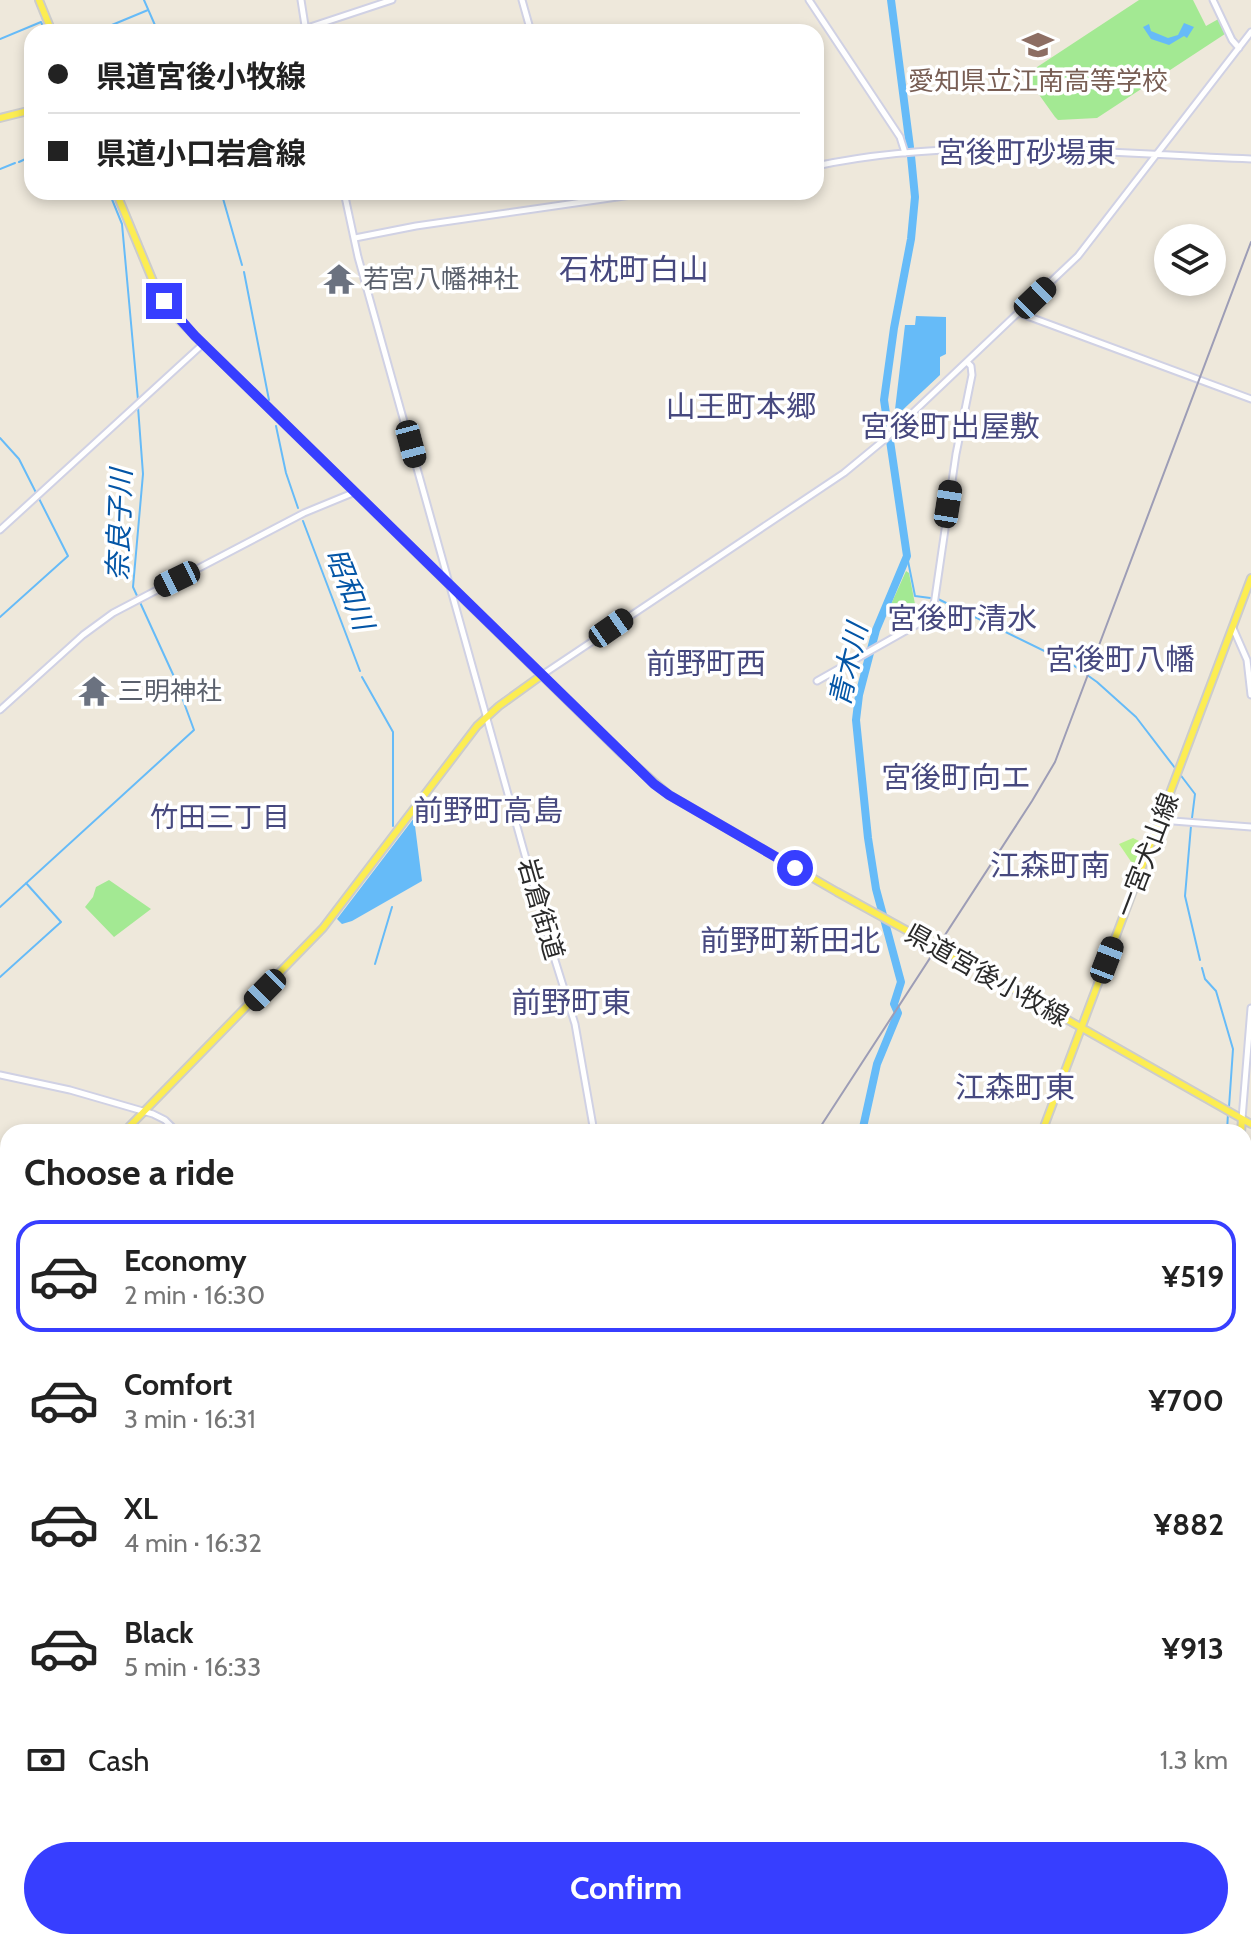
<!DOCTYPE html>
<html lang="en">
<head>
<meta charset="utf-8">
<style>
	:root { --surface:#fff; --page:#f6f6f6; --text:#222; --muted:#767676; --line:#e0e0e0; --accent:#373eff }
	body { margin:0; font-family:Cabin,"Noto Sans JP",sans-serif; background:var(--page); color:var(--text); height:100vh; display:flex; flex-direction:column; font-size:30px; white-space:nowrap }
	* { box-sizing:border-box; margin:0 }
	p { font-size:26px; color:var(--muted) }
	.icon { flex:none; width:44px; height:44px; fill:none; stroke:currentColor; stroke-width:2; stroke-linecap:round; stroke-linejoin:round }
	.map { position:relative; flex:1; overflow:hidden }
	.sheet { position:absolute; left:0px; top:1124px; width:1252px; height:826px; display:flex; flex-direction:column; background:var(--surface); border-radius:24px 24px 0 0; box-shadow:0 4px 12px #0003 }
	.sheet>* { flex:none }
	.banner { position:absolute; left:24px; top:24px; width:800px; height:176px; border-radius:24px; box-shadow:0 4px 12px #0003; display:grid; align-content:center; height:176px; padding:0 24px; background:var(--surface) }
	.buttons { position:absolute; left:1154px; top:224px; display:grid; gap:16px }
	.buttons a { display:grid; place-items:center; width:72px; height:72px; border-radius:50%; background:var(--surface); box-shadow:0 4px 12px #0003; font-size:40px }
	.end { position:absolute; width:36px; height:36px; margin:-18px; border:10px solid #373eff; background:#fff; box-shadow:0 0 0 4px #fff }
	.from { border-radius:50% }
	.car { position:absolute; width:24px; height:48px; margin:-24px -12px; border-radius:10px; box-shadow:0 0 6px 2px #0007; background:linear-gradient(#222 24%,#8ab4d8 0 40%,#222 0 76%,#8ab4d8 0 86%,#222 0) }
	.banner b { display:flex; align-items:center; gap:28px; height:76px; font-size:30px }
	.banner b+b { border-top:2px solid var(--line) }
	.banner i { width:20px; height:20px; background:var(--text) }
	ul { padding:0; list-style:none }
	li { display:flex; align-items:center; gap:24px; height:112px; margin:0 16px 12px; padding:0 8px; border:4px solid transparent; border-radius:24px }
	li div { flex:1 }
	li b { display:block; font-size:30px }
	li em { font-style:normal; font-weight:800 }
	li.active { border-color:var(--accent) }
	li>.icon { width:72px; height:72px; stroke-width:1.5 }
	h2 { padding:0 24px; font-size:36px; line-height:96px }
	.pay { display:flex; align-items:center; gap:20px; height:88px; padding:0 24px; font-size:30px }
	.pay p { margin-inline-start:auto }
	.action { display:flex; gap:16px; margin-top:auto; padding:16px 24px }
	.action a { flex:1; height:92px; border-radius:48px; background:var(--accent); color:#fff; font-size:32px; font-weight:800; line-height:92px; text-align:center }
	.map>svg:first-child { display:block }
	.green { fill:#a3e993 }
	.pitch { fill:#b8f18e }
	.water { fill:#66bbf8 }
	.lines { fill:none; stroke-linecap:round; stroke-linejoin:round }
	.stream { stroke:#66bbf8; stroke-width:2 }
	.river { stroke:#66bbf8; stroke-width:8 }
	.minor-casing { stroke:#d0d1e4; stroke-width:9 }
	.major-casing { stroke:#ccc; stroke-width:10 }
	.minor { stroke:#fff; stroke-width:5 }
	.major { stroke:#fced52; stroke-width:6 }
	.rail { stroke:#9d9db6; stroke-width:2 }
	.major-bridge-casing { stroke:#ccc; stroke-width:10; stroke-linecap:butt }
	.major-bridge { stroke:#fced52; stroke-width:6 }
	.route { stroke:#373eff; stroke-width:10 }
	.labels { text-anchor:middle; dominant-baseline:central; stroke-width:7; stroke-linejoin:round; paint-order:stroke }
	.education-label { font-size:26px; fill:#785e54; stroke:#fff }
	.worship-label { font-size:26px; fill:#5b616d; stroke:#fff; text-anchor:start }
	.street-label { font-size:26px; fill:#2a2a2a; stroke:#fff }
	.water-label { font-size:28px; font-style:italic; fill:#0355a6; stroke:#fff }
	.neighbourhood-label { font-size:28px; fill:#47497f; stroke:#fff }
	.quarter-label { font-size:30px; fill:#47497f; stroke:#fff }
</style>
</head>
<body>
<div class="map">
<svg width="1251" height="1949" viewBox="0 0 1251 1949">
	<rect width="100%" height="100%" fill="#eee8db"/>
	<path class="green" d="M1139,0H1193L1206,26L1222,17L1228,32L1097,118L1058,120L1055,117L1025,75Z
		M906,571L909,573L915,604L906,617L912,625L896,634L895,622L888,611Z
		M109,880L151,909L114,937L85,907L93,897L96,887Z"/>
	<path class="pitch" d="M1133,838L1145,844L1137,866L1132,863L1119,844Z"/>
	<path class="water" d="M1184,23L1194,27L1187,38L1184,36L1169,45L1151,39L1143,27L1149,24L1151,31L1168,38L1178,35Z
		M916,316L946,317V354L940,357V375L894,418L905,325H915Z
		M414,818L422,881L352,921L342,924L337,919Z
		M0,1198L8,1207V1239L0,1246Z"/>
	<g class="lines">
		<path class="stream" d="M144,0L158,32
			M95,32L148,10
			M0,39L41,22L46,32
			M19,162L32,156
			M0,169L15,163
			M109,192L122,224L138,400
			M222,195L242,265
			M244,272L269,400
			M276,426L286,473L298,508
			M0,438L19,459L68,556L0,617
			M303,521L360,671
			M907,556L915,596L938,599L1073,665L1097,682L1136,717L1175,768
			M362,677L393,732V826
			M1179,773L1195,794L1192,818
			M1191,826L1185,896L1200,960
			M0,907L194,730L176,681L133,587L143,474L138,407
			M375,964L392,907
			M1202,968L1205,979L1216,991L1233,1049L1229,1107
			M0,977L61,922L26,883
			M1227,1132L1228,1113"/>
		<path class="river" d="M891,0L910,147
			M862,1132L877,1064L898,1013L894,1004L901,982L876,889L868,838L856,720L859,695L876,630L907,556L884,400L894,328L911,239L915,197L911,156
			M1013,1946V1942"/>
		<defs>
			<path id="minor" d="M301,0L306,32
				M522,0L531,32
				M809,0L900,137L905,153
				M1213,0L1232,40L1239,48
				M295,32L392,0
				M816,166C961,135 1105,154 1251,159
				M344,192L358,257L549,941L575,1024L594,1132
				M582,192L585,201
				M355,238L416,226L652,192
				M1019,313L1251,399
				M0,530L203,344
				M1233,628L1247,660L1251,695
				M542,675L844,473L884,440L1078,256L1251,32
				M817,681L923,621L934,605L956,454L972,375L971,366L967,362
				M0,710L83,635L113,613L304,513L355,492
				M1160,820L1251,827
				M0,1075L70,1090L153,1114L165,1120L177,1132
				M1242,1119L1251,1008
				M0,1330L8,1338
				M0,1687L8,1677
				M0,1754L8,1765
				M111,1942L115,1949
				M991,1942L1014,1949
				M474,1949L475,1942"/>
			<path id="major" d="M39,0L52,32
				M0,118L32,110
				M116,192L155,286L179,320L621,753L669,795L837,892
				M1031,999L1251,1124
				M124,1132L323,928L477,726L499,706L542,675
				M1042,1132L1251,578
				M1241,1132L1242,1119
				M0,1254L8,1247
				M0,1664L8,1666
				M1244,1687L1251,1745
				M678,1949L681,1942
				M883,1949L884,1942"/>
		</defs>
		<use href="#minor" class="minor-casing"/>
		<use href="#major" class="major-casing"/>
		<use href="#minor" class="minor"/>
		<use href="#major" class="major"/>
		<path class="rail" d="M817,1132L1032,801L1055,762L1251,242
			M490,1942L491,1949"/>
		<defs>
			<path id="major-bridge" d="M837,892L1031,999"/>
		</defs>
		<use href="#major-bridge" class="major-bridge-casing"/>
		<use href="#major-bridge" class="major-bridge"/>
	</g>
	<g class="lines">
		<path class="route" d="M164,301L195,336L654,784L669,795L795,868"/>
	</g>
	<defs>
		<symbol id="school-bare" viewBox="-9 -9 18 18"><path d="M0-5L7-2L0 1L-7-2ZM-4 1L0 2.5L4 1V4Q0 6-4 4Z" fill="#8d6e63" stroke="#fff" stroke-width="2.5" paint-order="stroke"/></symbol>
		<symbol id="temple-bare" viewBox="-9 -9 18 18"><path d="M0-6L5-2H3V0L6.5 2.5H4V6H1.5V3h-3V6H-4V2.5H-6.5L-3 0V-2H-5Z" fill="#6b7280" stroke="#fff" stroke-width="2.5" paint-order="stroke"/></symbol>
	</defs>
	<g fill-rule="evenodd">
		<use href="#school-bare" x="1016" y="23" width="44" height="44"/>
		<use href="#temple-bare" x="317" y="257" width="44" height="44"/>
		<use href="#temple-bare" x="72" y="669" width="44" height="44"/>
	</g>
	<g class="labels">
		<g class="education-label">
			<text x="1038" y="81">愛知県立江南高等学校</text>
		</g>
		<g class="worship-label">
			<text x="363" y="279">若宮八幡神社</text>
			<text x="118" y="691">三明神社</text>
		</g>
		<g class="street-label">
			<text transform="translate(1147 855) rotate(-69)">一宮犬山線</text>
			<text transform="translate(541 909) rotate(74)">岩倉街道</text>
			<text transform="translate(987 975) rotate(29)">県道宮後小牧線</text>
		</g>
		<g class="water-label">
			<text transform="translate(119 525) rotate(-88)">奈良子川</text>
			<text transform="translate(350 589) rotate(69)">昭和川</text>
			<text transform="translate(848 665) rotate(-77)">青木川</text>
		</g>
		<g class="neighbourhood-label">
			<text x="220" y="817">竹田三丁目</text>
		</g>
		<g class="quarter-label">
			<text x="1026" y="152">宮後町砂場東</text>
			<text x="634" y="269">石枕町白山</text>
			<text x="741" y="406">山王町本郷</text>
			<text x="950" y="426">宮後町出屋敷</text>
			<text x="962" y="618">宮後町清水</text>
			<text x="1120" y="659">宮後町八幡</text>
			<text x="706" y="663">前野町西</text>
			<text x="956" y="777">宮後町向エ</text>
			<text x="488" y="810">前野町高島</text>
			<text x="1050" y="865">江森町南</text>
			<text x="790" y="940">前野町新田北</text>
			<text x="571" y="1002">前野町東</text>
			<text x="1015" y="1087">江森町東</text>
		</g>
	</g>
</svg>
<div class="buttons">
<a><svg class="icon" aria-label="layers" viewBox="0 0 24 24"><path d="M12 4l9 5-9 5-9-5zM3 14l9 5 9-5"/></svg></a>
</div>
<i class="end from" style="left:795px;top:868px"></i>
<i class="end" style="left:164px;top:301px"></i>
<i class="car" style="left:1035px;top:298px;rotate:46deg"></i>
<i class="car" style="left:411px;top:444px;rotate:165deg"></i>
<i class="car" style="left:948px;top:504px;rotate:9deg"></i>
<i class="car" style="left:177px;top:579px;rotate:244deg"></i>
<i class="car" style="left:611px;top:628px;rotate:55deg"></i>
<i class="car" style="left:1107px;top:960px;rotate:21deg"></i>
<i class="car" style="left:265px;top:990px;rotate:225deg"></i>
<div class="banner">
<b><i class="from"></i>県道宮後小牧線</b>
<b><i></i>県道小口岩倉線</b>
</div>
<section class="sheet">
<h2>Choose a ride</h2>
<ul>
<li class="active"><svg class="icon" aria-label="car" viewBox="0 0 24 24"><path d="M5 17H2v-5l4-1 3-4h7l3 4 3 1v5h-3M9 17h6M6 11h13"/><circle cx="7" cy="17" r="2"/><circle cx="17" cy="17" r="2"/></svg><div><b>Economy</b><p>2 min · 16:30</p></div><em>¥519</em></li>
<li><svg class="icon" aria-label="car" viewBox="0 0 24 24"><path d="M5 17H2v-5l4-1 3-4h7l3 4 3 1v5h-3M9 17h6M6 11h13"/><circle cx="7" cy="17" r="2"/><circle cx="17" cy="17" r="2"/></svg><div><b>Comfort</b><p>3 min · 16:31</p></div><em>¥700</em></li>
<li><svg class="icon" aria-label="car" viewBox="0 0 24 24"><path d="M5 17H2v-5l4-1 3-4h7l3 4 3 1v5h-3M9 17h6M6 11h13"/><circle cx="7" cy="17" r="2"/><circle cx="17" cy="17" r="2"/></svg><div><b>XL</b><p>4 min · 16:32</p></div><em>¥882</em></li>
<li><svg class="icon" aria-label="car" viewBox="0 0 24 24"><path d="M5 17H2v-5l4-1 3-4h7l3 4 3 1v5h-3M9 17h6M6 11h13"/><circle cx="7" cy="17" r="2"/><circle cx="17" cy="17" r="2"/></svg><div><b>Black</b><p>5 min · 16:33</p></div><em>¥913</em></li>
</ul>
<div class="pay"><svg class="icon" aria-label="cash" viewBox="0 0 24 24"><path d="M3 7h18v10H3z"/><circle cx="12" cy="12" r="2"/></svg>Cash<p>1.3 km</p></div>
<div class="action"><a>Confirm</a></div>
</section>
</div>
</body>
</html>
